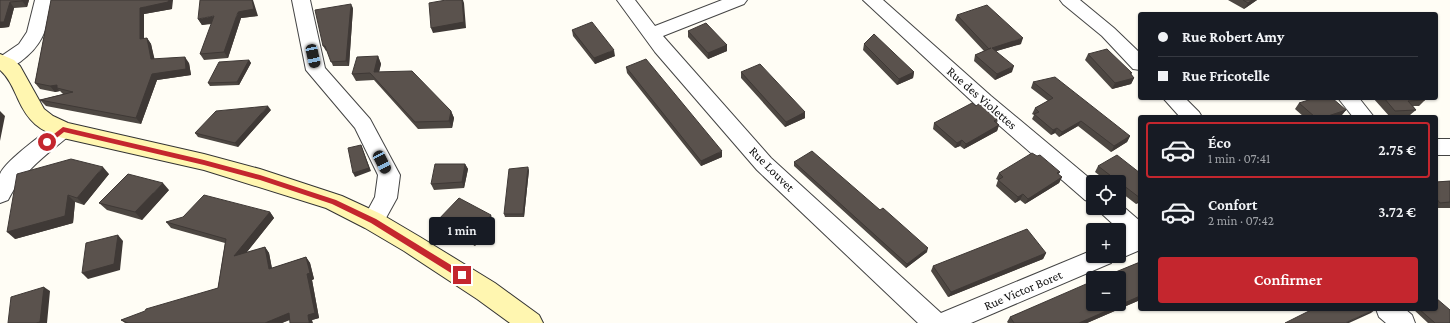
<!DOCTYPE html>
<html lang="fr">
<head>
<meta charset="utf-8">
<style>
	:root { --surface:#171b24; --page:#20242c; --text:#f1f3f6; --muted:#9ea1a6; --line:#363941; --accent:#c4262e }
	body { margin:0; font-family:"Crimson Pro",serif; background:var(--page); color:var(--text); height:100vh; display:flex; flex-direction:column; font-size:15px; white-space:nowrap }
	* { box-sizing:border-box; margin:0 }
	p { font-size:13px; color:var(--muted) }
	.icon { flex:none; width:22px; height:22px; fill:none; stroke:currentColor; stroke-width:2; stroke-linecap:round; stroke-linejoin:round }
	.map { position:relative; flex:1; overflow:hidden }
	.drawer { position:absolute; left:1138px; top:115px; width:300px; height:196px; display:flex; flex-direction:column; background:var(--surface); border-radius:4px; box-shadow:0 1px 3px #0004 }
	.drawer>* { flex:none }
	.hud { position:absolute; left:1138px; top:12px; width:300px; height:88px; border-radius:4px; box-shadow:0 1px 3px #0004; display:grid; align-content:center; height:88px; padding:0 20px; background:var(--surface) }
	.tools { position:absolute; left:1086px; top:175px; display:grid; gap:8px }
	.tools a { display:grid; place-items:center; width:40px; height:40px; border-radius:4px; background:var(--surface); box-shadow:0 1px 3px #0004; font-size:20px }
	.end { position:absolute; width:18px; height:18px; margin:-9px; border:5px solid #c4262e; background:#fff; box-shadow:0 0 0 2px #fff }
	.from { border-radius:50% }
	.bubble { position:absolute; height:28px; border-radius:4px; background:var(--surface); box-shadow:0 1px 3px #0004; font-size:13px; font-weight:600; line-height:28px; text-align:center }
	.car { position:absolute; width:12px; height:24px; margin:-12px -6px; border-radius:5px; box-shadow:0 0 3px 1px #0007; background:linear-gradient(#222 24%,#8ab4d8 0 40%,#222 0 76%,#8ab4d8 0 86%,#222 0) }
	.hud b { display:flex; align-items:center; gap:14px; height:38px; font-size:15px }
	.hud b+b { border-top:1px solid var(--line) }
	.hud i { width:10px; height:10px; background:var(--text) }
	ul { padding:7px 0 0; list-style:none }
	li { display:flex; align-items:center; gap:12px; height:56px; margin:0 8px 6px; padding:0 12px; border:2px solid transparent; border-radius:4px }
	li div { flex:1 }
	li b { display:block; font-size:15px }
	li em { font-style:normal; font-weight:600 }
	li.current { border-color:var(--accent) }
	li>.icon { width:36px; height:36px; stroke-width:1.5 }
	.button { display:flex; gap:8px; margin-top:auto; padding:8px 20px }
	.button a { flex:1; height:46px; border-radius:4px; background:var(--accent); color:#fff; font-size:16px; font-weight:600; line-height:46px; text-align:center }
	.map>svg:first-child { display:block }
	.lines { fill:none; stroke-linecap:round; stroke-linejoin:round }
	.street-casing { stroke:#444; stroke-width:2 }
	.secondary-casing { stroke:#333; stroke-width:2 }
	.street { fill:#fff; fill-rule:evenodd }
	.secondary { fill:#fff6b0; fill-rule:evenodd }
	.wall { fill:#4d4742 }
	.shaded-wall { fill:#3f3936 }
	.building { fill:#5a524d; stroke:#3f3936 }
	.route { fill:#c4262e }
	.labels { text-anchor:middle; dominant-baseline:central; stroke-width:4; stroke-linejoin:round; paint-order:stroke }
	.street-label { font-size:13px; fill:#111; stroke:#fff }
</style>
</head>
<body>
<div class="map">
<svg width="1450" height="323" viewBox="0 0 1450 323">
	<rect width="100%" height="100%" fill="#fffdf5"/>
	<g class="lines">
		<defs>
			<path id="street" d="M35,0H53C46,29 45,43 20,62C13,66 8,70 0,68V57L19,44L27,32Z
				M292,0H310L325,68L370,119L400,175L397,198L381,227L373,230L365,227L362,221L375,197L378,175L355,128L306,70Z
				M617,0H635L655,26L722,0H747L744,4L663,36L771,158L941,313L1093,250V256H1119V239L1126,236L1102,214L1099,208H1119V203L1140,221V250L1119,259L1114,257L1111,263L971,323H918L757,170L655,52Z
				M863,0H883L991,96L1094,182L1093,203L1085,200L977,106Z
				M1060,0H1080L1114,28L1140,53V70L1133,69L1102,36L1063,4Z
				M1163,98H1185L1199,112L1202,117H1180Z
				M1338,98H1359L1374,117H1353Z
				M63,122L70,125L73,130L70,135C46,155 22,172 8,200L0,203C0,195 0,182 0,174C5,161 50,127 63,122Z
				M1436,139H1450V155H1436Z
				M1376,309H1405L1412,315L1415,323H1386L1379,317Z"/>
			<path id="secondary" d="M0,54L14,60L20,66L44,109L53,116L68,123L204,154L260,169L342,196L381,214L420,237L495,283L539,315L543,323H510L477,299L404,251L365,228L326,208L204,170L63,138C39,131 28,121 18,99C13,88 9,78 0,70Z"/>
		</defs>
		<use href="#street" class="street-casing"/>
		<use href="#secondary" class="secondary-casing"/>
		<use href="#street" class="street"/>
		<use href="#secondary" class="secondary"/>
	</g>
	<path class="wall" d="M0,0H29L27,7L14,8L9,27L0,28Z
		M51,0L172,9L144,14V39L147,38L151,44L154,59L189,63L191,75L157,80L141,124L46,106L40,100L63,94L60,91L55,92L40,89L35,83Z
		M1228,0H1257L1244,9Z
		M353,8L349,66H333L327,50L326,51L323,46Z
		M957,15L1021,44L996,51L1012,72L995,80L974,61L975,55L984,51L955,20Z
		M258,16L241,18L228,58L204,60L200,54L212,24L202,25L198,19Z
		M572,30L615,56L595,64L573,36Z
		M688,31L727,45V51L708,59L688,37Z
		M864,44L914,72L913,78L897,85L863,50Z
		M1088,54L1132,73L1131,74L1134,78L1131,84L1112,89L1085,60Z
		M378,56L381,64L379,72L451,111L454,118L452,128L418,129L374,80L356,81L352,74Z
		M249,60L251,63L239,85L210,86L208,83Z
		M626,67L722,157L701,166L627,73Z
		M741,72L805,112V118L785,127L741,78Z
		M1033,82L1130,136L1127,142L1111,152L1078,126L1059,137L1055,133L1051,135L1032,119L1034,115L1032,114L1035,108L1048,101L1031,88Z
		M1373,98H1423L1425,100L1419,106H1413L1416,110L1410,115L1390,117Z
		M1299,103L1346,110L1341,116L1339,117H1304L1295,109Z
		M976,106L998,119L997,123L999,125L997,131L964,149L960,146L955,148L933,129L934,123Z
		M271,110L238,147L198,137L195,133Z
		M1037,156L1060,172L1058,175L1062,177L1059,183L1025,204L1020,200L1015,203L996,186L998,180L996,179L999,173Z
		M794,162L927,252L906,268L794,166Z
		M465,164L468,169L464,188L434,190L431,184Z
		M1098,166L1140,173V202L1136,204L1119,191V182H1108L1095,172Z
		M529,170L524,217H505L504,214Z
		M17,174H109L84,205L75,202L73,223L15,239Z
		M1450,181V208H1436V182Z
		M169,190L142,220L107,210L99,203Z
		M270,212L274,218L246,253L265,247L269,253L272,268L306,257L310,263L314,279L312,280L319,318L312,320H290L282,323H125L121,320L218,288L225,243L171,228L166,222Z
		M491,215L492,220L475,246L438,226L436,222Z
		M1046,253L1043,259L948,297L931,271L933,266Z
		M1140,262V300L1087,323H1008L1007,322L1010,317Z
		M1413,309H1436L1450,323H1428Z"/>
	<path class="shaded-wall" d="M22,0H29L27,7L22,1Z
		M169,0H173L172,9L144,14V45L140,39V8Z
		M252,0H253L258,16L241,18L228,58L224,52L238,12Z
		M462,0H463L464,3L466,28L433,33L431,28Z
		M1252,0H1257L1244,9L1248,3Z
		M10,2L14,8L9,27L0,28V22Z
		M351,4L353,8L349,66L346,61Z
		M214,16L218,22L202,25L198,19Z
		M147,38L151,44L156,65L151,59Z
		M1023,38L1021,44L990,53L992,48Z
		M727,45V51L708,59V53Z
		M614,50L615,56L595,64L594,58Z
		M378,56L381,64L377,80L374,72Z
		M185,57L189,63L191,75L157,80L141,124L136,118L152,74Z
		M249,60L251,63L239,85L237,82Z
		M1014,66L1012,72L995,80L997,74Z
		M914,72L913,78L897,85L899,79Z
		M1134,78L1131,84L1112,89L1115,83Z
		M57,85V88L60,91L55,92L50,86Z
		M268,106L271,110L238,147L235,143Z
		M1346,110L1341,116L1339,117H1325Z
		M0,111L5,116L0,141Z
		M451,111L454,118L452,128L449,121Z
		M805,112V118L785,127L786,122Z
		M1081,121L1078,126L1059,137L1062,132Z
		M999,125L997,131L964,149L966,144Z
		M1057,128L1055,133L1051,135L1053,130Z
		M1130,136L1127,142L1111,152L1114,146Z
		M962,140L960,146L955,148L957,143Z
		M361,145L371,171L355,177L353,173Z
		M722,151V157L701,166V161Z
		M465,164L468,169L464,188L462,182Z
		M103,167L109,174L84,205L77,198Z
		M528,167L529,170L524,217L523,214Z
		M1062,177L1059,183L1025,204L1028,199Z
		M163,183L169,190L142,220L135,212Z
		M1023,194L1020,200L1015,203L1018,197Z
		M68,195L75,202L73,223L15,239L7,232Z
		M1140,198V202L1136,204Z
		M270,212L274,218L239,262L234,256Z
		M491,215L492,220L475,246L473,242Z
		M118,235L123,241L120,270L88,279L82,273Z
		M265,247L269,253L273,275L269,269Z
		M928,248L927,252L906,268L907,264Z
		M1046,253L1043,259L948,297L951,292Z
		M306,257L310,263L314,279L312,280L319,318L312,320L313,323H309L308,315L307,274Z
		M44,287L50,291L47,323H36Z
		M1140,296V300L1087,323H1079Z
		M1376,309L1371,313L1349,323H1345Z
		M289,313L293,318L282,323H265Z"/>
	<path class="building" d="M0,0H22V1L10,2L4,22H0Z
		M51,0H169L168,2L140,8V39L147,38L151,59L185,57L186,69L152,74L136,118L40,100L73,92L57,88V85L50,86L35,83Z
		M200,0H252L254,9L238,12L224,52L200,54L214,16L198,19Z
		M446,0H462L464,22L431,28L429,3Z
		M1243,0H1252L1248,3Z
		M351,4L346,61L331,62L325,46H323L315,10Z
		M987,5L1023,38L992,48L1014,66L997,74L975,55L991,48L989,49L957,15Z
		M592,22L614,50L594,58L572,30Z
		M706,23L727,45L708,53L688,31Z
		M874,34L914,72L899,79L864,44Z
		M1107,49L1132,73H1130L1134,78L1115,83L1088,54Z
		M378,56L374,72L412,71L451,111L449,121L415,122L370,73L352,74L357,57Z
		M646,59L722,151L701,161L626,67Z
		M249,60L237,82L208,83L219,62Z
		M760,64L805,112L786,122L741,72Z
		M1055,77L1130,136L1114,146L1081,121L1062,132L1057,128L1053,130L1034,114L1039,112L1035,108L1053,98L1033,82Z
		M1315,98H1332L1346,110L1325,117H1315L1299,103Z
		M1384,98H1423L1425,100L1408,101L1416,110L1395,111Z
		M972,103L976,106L980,103L998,119L994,121L999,125L966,144L962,140L957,143L934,123Z
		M268,106L235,143L195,133L216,111Z
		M361,145L369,168L353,173L348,148Z
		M812,151L880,210L883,208L928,248L907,264L794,162Z
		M1032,153L1037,156L1040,155L1060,172L1057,173L1062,177L1028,199L1023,194L1018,197L998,180L1003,177L999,173Z
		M1117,155L1140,173V198L1098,166Z
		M71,159L103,167L77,198L68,195L65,216L7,232L17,174Z
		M435,164H465L462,182L431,184Z
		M528,167L523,214H504L509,169Z
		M128,174L163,183L135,212L99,203Z
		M1450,181V202L1440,203L1436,198V182Z
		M204,195L270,212L234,256L265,247L269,269L306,257L310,273L307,274L315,313L308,315L309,323H290L289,313L265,323H128L121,320L145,311L146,309L218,288L226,239L166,222L183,217Z
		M459,198L491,215L473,242L436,222Z
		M1027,229L1046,253L951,292L933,266Z
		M118,235L114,264L82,273L86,243Z
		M1140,262V296L1079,323H1014L1010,317L1093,281V304H1119V278H1101Z
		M44,287L40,322L36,323H8L11,297Z
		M1436,298L1450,310V323H1435L1419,309H1436Z
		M1313,309H1376L1345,323H1285Z"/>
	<path class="route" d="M63,127L204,160L260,175L336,200L376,219L464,273L465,275L462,279L459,278L371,223L332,204L260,180L204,165L64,132L49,144H45V141Z"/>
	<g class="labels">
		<g class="street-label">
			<text transform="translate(982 98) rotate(41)">Rue des Violettes</text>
			<text transform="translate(772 169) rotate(45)">Rue Louvet</text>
			<text transform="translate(1023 290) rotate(-23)">Rue Victor Boret</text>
		</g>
	</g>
</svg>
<div class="tools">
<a><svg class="icon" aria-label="locate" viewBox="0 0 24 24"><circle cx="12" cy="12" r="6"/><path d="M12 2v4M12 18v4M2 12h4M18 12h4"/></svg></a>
<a>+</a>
<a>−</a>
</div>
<i class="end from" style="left:47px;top:142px"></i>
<i class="end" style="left:462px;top:275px"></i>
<div class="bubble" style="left:429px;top:217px;width:66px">1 min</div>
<i class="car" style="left:313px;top:56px;rotate:168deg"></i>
<i class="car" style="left:382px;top:162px;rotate:153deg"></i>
<div class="hud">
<b><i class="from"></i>Rue Robert Amy</b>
<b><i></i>Rue Fricotelle</b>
</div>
<section class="drawer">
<ul>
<li class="current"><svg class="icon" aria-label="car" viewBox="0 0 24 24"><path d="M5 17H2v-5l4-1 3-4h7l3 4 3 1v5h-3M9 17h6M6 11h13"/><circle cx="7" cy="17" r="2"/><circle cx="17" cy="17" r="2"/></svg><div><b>Éco</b><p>1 min · 07:41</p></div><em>2.75 €</em></li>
<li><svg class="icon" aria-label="car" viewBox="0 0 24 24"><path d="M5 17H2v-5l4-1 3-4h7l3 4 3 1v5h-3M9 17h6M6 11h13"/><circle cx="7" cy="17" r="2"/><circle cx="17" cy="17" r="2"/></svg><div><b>Confort</b><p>2 min · 07:42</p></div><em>3.72 €</em></li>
</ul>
<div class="button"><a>Confirmer</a></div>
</section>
</div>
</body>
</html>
